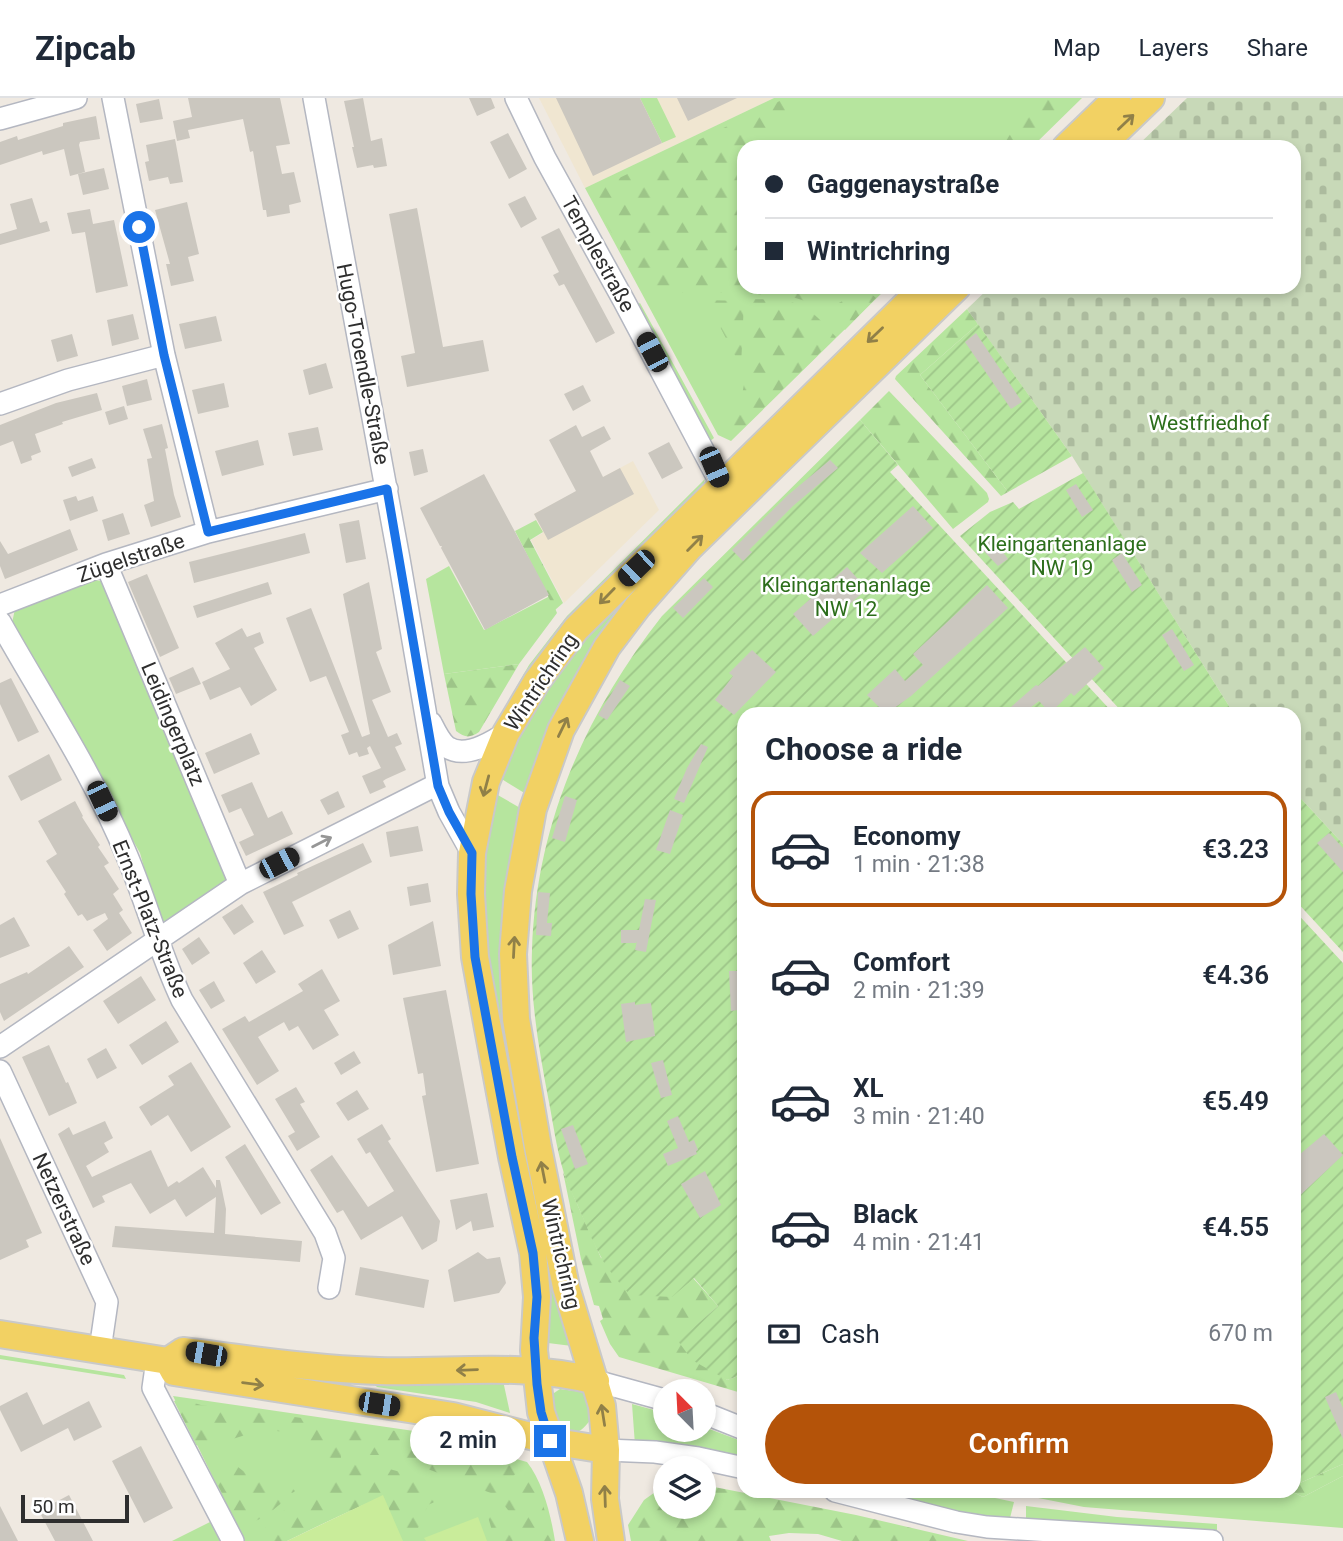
<!DOCTYPE html>
<html lang="en">
<head>
<meta charset="utf-8">
<style>
	:root { --surface:#fff; --page:#f6f6f7; --text:#1f2937; --muted:#747a83; --line:#e0e1e3; --accent:#b45309 }
	body { margin:0; font-family:Roboto,sans-serif; background:var(--page); color:var(--text); height:100vh; display:flex; flex-direction:column; font-size:26px; white-space:nowrap }
	* { box-sizing:border-box; margin:0 }
	p { font-size:23px; color:var(--muted) }
	.icon { flex:none; width:38px; height:38px; fill:none; stroke:currentColor; stroke-width:2; stroke-linecap:round; stroke-linejoin:round }
	.map { position:relative; flex:1; overflow:hidden }
	.sheet { position:absolute; left:737px; top:609px; width:564px; height:791px; display:flex; flex-direction:column; background:var(--surface); border-radius:21px; box-shadow:0 4px 10px #0003 }
	.sheet>* { flex:none }
	.hud { position:absolute; left:737px; top:42px; width:564px; height:154px; border-radius:21px; box-shadow:0 4px 10px #0003; display:grid; align-content:center; height:154px; padding:0 28px; background:var(--surface) }
	.needle { width:46px; rotate:336deg }
	.controls { position:absolute; left:653px; top:1281px; display:grid; gap:14px }
	.controls a { display:grid; place-items:center; width:63px; height:63px; border-radius:50%; background:var(--surface); box-shadow:0 4px 10px #0003; font-size:35px }
	.scale { position:absolute; left:21px; bottom:18px; width:108px; box-sizing:border-box; padding-left:7px; border:4px solid #2e2e2e; border-top:0; font-size:19px; line-height:24px; white-space:nowrap; color:#2e2e2e; -webkit-text-stroke:5px #fff; paint-order:stroke }
	.end { position:absolute; width:32px; height:32px; margin:-16px; border:9px solid #1a73e8; background:#fff; box-shadow:0 0 0 4px #fff }
	.from { border-radius:50% }
	.bubble { position:absolute; height:49px; border-radius:24px; background:var(--surface); box-shadow:0 4px 10px #0003; font-size:23px; font-weight:600; line-height:49px; text-align:center }
	.car { position:absolute; width:21px; height:42px; margin:-21px -10px; border-radius:9px; box-shadow:0 0 5px 2px #0007; background:linear-gradient(#222 24%,#8ab4d8 0 40%,#222 0 76%,#8ab4d8 0 86%,#222 0) }
	.hud b { display:flex; align-items:center; gap:24px; height:66px; font-size:26px }
	.hud b+b { border-top:2px solid var(--line) }
	.hud i { width:18px; height:18px; background:var(--text) }
	ul { padding:0; list-style:none }
	li { display:flex; align-items:center; gap:21px; height:116px; margin:0 14px 10px; padding:0 14px; border:4px solid transparent; border-radius:21px }
	li div { flex:1 }
	li b { display:block; font-size:26px }
	li em { font-style:normal; font-weight:600 }
	li.selected { border-color:var(--accent) }
	li>.icon { width:63px; height:63px; stroke-width:1.5 }
	h2 { padding:0 28px; font-size:32px; line-height:84px }
	.pay { display:flex; align-items:center; gap:18px; height:77px; padding:0 28px; font-size:26px }
	.pay p { margin-inline-start:auto }
	.primary-button { display:flex; gap:14px; margin-top:auto; padding:14px 28px }
	.primary-button a { flex:1; height:80px; border-radius:42px; background:var(--accent); color:#fff; font-size:28px; font-weight:600; line-height:80px; text-align:center }
	header { display:flex; align-items:center; gap:42px; box-sizing:border-box; height:98px; padding:0 35px; background:var(--surface); border-bottom:2px solid var(--line) }
	header strong { font-size:33px }
	nav { display:flex; gap:38px; margin-inline-start:auto; font-size:24px }
	.map>svg:first-child { display:block }
	.education { fill:#f0e6d1 }
	.grass { fill:#b6e59e }
	.forest { fill:url(#forest-firs) }
	.cemetery { fill:url(#cemetery-stones) }
	.garden { fill:url(#garden-furrows) }
	.pitch { fill:#c9ec9a }
	.building { fill:#cbc7bf }
	.lines { fill:none; stroke-linecap:round; stroke-linejoin:round }
	.minor-casing { stroke:#b4b7c1; stroke-width:24 }
	.major-casing { stroke:#c9c9c9; stroke-width:30 }
	.minor { stroke:#fff; stroke-width:21 }
	.major { stroke:#f2d163; stroke-width:26 }
	.oneway { stroke:#908048 }
	.oneway2 { stroke:#969696 }
	.route { stroke:#1a73e8; stroke-width:9 }
	.labels { text-anchor:middle; dominant-baseline:central; stroke-width:5; stroke-linejoin:round; paint-order:stroke }
	.street-label { font-size:21px; fill:#2e2e2e; stroke:#fff }
	.park-label { font-size:21px; fill:#2c6e1b; stroke:#fff }
</style>
</head>
<body>
<header>
<strong>Zipcab</strong>
<nav><a>Map</a><a>Layers</a><a>Share</a></nav>
</header>
<div class="map">
<svg width="1343" height="1443" viewBox="0 0 1343 1443">
	<defs>
		<pattern id="forest-firs" width="22" height="20" patternUnits="userSpaceOnUse" patternTransform="scale(1.75)"><rect width="22" height="20" fill="#b6e59e"/><path d="M5 1l3.5 6h-7zM16 11l3.5 6h-7z" fill="#9dc588"/></pattern>
		<pattern id="cemetery-stones" width="16" height="16" patternUnits="userSpaceOnUse" patternTransform="scale(1.75)"><rect width="16" height="16" fill="#c8d9b8"/><path d="M2 7V4a2 2 0 0 1 4 0v3zM10 15v-3a2 2 0 0 1 4 0v3z" fill="#acbb9e"/></pattern>
		<pattern id="garden-furrows" width="10" height="10" patternUnits="userSpaceOnUse" patternTransform="scale(1.75)"><rect width="10" height="10" fill="#b6e59e"/><path d="M-1 1l2-2M0 10L10 0M9 11l2-2" fill="none" stroke="#9dc588"/></pattern>
	</defs>
	<rect width="100%" height="100%" fill="#efe9e1"/>
	<path class="education" d="M539,0H774L585,90Z
		M633,363L659,412L564,505L531,442L543,435L534,416Z"/>
	<path class="grass" d="M640,0H657L676,39L662,45Z
		M774,0H1082L1032,49H744V189H888L731,343L718,337L585,90Z
		M936,189H942L680,446L526,696L500,680L510,652L573,547Z
		M640,205L714,340L709,344L635,208Z
		M705,381L703,388L500,624L497,623L529,567L567,518Z
		M449,468L484,532L550,498L557,515L519,566L444,576L426,481Z
		M87,481L102,483L227,776V789L170,828L158,820L140,755L12,525L15,511Z
		M496,696L522,711L504,815L572,1248L548,1245L551,1180L549,1157L537,1128L485,851L483,777Z
		M0,1257L124,1277L126,1281L0,1261Z
		M502,1278L510,1315L476,1304L377,1289L374,1286Z
		M560,1291L582,1294L587,1297L591,1321C568,1353 558,1324 551,1301L554,1295Z
		M173,1298L414,1333L527,1364C543,1384 551,1418 555,1443H403L382,1397L287,1443H172L230,1414Z
		M632,1306L665,1315V1332H704V1329L744,1344V1364L635,1347Z
		M1343,1378V1430L1084,1409L1028,1398L1029,1393H1291L1303,1399Z
		M881,1393H962L1014,1404L1010,1420L1005,1422H993L902,1402Z
		M1026,1408L1117,1419L1217,1426V1435L1026,1424Z"/>
	<path class="forest" d="M786,0H795L799,3L747,49H744L741,57L745,195L643,194L590,94Z
		M1032,0H1080L1030,49H989Z
		M750,189H820L822,197L831,209L856,196L863,189L876,200L845,232C814,199 793,197 750,196Z
		M751,201C798,202 804,203 836,239L737,336L732,332C748,288 749,248 751,201Z
		M702,202L744,203L741,269L718,225Z
		M967,211L978,226L920,277L1008,394L1001,398L895,281L896,278Z
		M889,293L987,395L989,401L988,404L953,431L860,322Z
		M536,422L543,434L530,442L563,505L555,512L515,433Z
		M519,566L479,634C470,640 465,640 456,633L444,576Z
		M563,1074L601,1160L693,1180L718,1208L679,1243L727,1282L744,1276V1291L738,1294L619,1259L610,1246L600,1223L603,1221L599,1208L594,1207L581,1161Z
		M181,1301L201,1307L325,1323L341,1356V1363L327,1370H322C317,1362 312,1353 307,1346C290,1328 259,1331 239,1339C223,1344 212,1350 196,1347L174,1303Z
		M336,1325L412,1335L470,1352L521,1370L496,1397L391,1357H362L354,1354Z
		M364,1364L444,1386L443,1400L428,1407L416,1435L420,1443H399L379,1400L283,1443H268L265,1426L348,1367Z
		M1343,1366V1378L1303,1399L1291,1393H1293V1388Z
		M217,1367L238,1369L251,1379L282,1380L295,1393C281,1405 257,1430 238,1426L209,1370Z
		M528,1378L535,1381L554,1443H525L517,1423L504,1407L505,1402Z
		M665,1387V1409H704V1387L856,1417L968,1443H842L818,1436L789,1435L769,1438L771,1443H631L628,1427L644,1402Z
		M492,1407C504,1417 509,1428 513,1443H495L486,1412Z"/>
	<path class="cemetery" d="M1187,0H1343V746L1293,692V616H1234L1072,358L967,211L990,189H1293V49H1136Z"/>
	<path class="garden" d="M978,226L1072,358L1008,394L920,277Z
		M860,322L898,367L890,374L1114,616H744V1276L727,1282L692,1262L678,1243L718,1208L694,1180L672,1199L630,1197C620,1185 608,1173 601,1159C592,1143 585,1124 577,1106C572,1095 566,1084 563,1072C556,1048 553,1024 548,999C539,951 530,902 532,852C536,727 585,616 662,518Z
		M1083,375L1234,616H1124L960,438L990,414L1013,404L1019,411Z
		M1293,692L1343,746V854L1293,800Z
		M1293,811L1343,865V1366L1293,1388Z"/>
	<path class="pitch" d="M383,1397L403,1443H287Z
		M478,1419L487,1443H426L424,1440Z"/>
	<path class="building" d="M188,0H280L290,46L276,48L282,76L294,74L301,104L289,107L290,115L267,119L266,112H263L253,53L250,54L243,21L188,32L190,40L177,43L173,23L192,19Z
		M363,0L371,43L382,40L387,68L374,70L373,67L357,70L352,49H354L344,3Z
		M469,0H491L495,10L477,18Z
		M556,0H640L662,45L593,78Z
		M677,0H737L688,23Z
		M159,1L163,21L140,25L136,6Z
		M96,18L100,41L80,44L79,47L85,74L70,78L64,51L43,57L42,53L0,67V44L17,38L18,42L63,28V25Z
		M508,35L527,71L509,81L490,44Z
		M175,41L183,84L170,86L168,79L149,83L145,64L149,63L146,47Z
		M104,70L109,91L83,97L78,76Z
		M525,98L537,121L521,130L508,106Z
		M32,100L40,125L47,123L50,133L0,147V136L17,131L10,106Z
		M187,104L199,156L188,159L194,183L171,188L166,166H170L155,112Z
		M417,110L443,249L483,242L489,273L407,289L401,258L415,255L389,116Z
		M90,111L93,126L114,122L128,188L96,195L85,134L72,136L67,115Z
		M559,130L615,235L596,245L564,186L559,188L553,177L559,174L541,139Z
		M133,216L139,241L112,248L107,222Z
		M216,218L222,243L185,251L179,226Z
		M976,235L1022,304L1011,311L965,244Z
		M72,236L78,258L57,264L51,242Z
		M326,265L333,290L309,297L303,272Z
		M147,281L152,302L127,308L122,288Z
		M224,285L229,309L198,316L192,292Z
		M583,287L591,303L573,313L564,296Z
		M97,295L102,312L62,324L63,326L35,336L41,354L31,358L32,362L21,366L13,343L0,348V327L56,305Z
		M124,308L128,321L109,327L105,314Z
		M162,326L168,350L165,351L174,397L181,419L151,429L144,407L154,403L147,361L152,360L143,331Z
		M576,327L582,339L604,328L611,341L590,353L603,379L620,370L634,396L548,442L534,416L576,393L549,342Z
		M318,329L323,352L293,358L288,335Z
		M258,342L264,367L222,378L215,353Z
		M669,344L683,370L662,381L648,355Z
		M423,351L428,374L414,378L409,354Z
		M92,360L96,370L72,379L68,369Z
		M830,362L838,370L793,408L749,452L752,454L743,463L732,452L788,397Z
		M484,376L549,497L485,532L441,450L442,448H440L420,410Z
		M1076,386L1093,412L1082,419L1066,392Z
		M76,398L78,403L93,398L98,413L70,423L63,402Z
		M913,408L933,430L882,475L860,455Z
		M123,415L130,436L108,443L102,422Z
		M359,422L366,461L346,465L339,426Z
		M70,431L78,452L5,481L0,468V443L8,456Z
		M305,435L310,455L194,485L189,464Z
		M992,439L1008,461L998,468L979,448Z
		M1122,455L1142,487L1132,494L1112,462Z
		M847,469L867,491L813,538L793,516Z
		M147,476L179,550L160,559L128,484Z
		M704,480L713,489L683,520L673,510Z
		M268,484L272,496L197,520L193,508Z
		M369,484L382,551L376,554L391,594L372,602L388,639L397,635L402,646L395,649L406,672L386,681L383,683L386,689L370,696L362,678L381,670L370,648L367,650L369,656L359,659L357,654L349,657L341,637L349,634L326,578L310,584L286,520L311,510L362,639L370,636L343,496Z
		M987,487L1008,510L911,598L886,616L867,597L895,571L905,583L923,567L913,556Z
		M242,530L247,539L260,534L264,545L254,550L277,592L251,608L240,589L210,602L202,584L230,571L215,545Z
		M1172,531L1194,567L1184,573L1162,537Z
		M1085,549L1104,570L1074,598L1071,595L1050,615L1039,603L1022,616H1003L1036,587L1038,588Z
		M752,552L776,574L734,617L715,602L733,578L729,575Z
		M193,569L201,586L176,596L169,580Z
		M11,580L39,634L18,644L0,606V585Z
		M620,582L630,588L607,622L598,617Z
		M251,635L260,656L214,676L205,655Z
		M701,646L708,649L684,705L674,701L687,670Z
		M49,656L62,682L21,703L8,678Z
		M252,684L268,720L282,713L293,736L246,758L239,744L254,737L241,710L229,715L221,697Z
		M338,693L345,709L328,717L320,702Z
		M565,698L577,702L565,744L552,740Z
		M75,703L83,718L82,719L100,747L98,749L109,765L104,768L119,791L113,796L123,812L119,815L132,835L107,853L93,832L108,821L105,815L87,823L82,816L78,818L64,796L66,794L46,763L57,756L38,723Z
		M670,712L683,717L670,756L656,752Z
		M418,728L423,753L390,759L386,734Z
		M1329,735L1343,750V774L1317,745Z
		M363,745L372,764L292,804L304,828L284,837L263,794L298,777L297,775Z
		M428,785L431,804L410,808L407,789Z
		M538,794L550,795L547,825H552L551,838L536,837Z
		M645,801L656,802L646,854L635,852L637,843L636,845H621V832H639Z
		M242,806L254,824L234,837L222,819Z
		M350,812L359,831L338,841L329,822Z
		M14,819L30,848L0,860V827Z
		M433,823L441,868L393,877L388,847Z
		M199,839L210,855L192,867L182,851Z
		M69,848L84,869L4,923L0,914V886L27,874L28,876Z
		M262,852L276,874L256,886L243,865Z
		M322,871L340,903L324,912L339,937L313,952L298,928L289,933L284,924L258,939L279,973L257,987L222,931L245,918L249,924L303,893L298,886Z
		M729,873H743L744,911L731,913Z
		M141,878L156,902L118,926L103,903Z
		M214,883L225,903L211,911L199,892Z
		M446,892L479,1066L436,1074L422,998L426,997L423,975L418,976L403,900Z
		M635,904V907L651,905L655,938L626,944L621,906Z
		M166,923L179,944L142,967L129,947Z
		M49,947L66,985L68,984L77,1005L49,1018L22,959Z
		M106,950L117,970L97,981L87,961Z
		M354,953L361,965L341,977L334,965Z
		M663,962L672,997L661,1000L651,965Z
		M191,964L231,1029L191,1054L168,1017L151,1028L139,1009L174,987L168,978Z
		M296,989L305,1004L300,1006L320,1039L297,1053L288,1038L295,1034L275,1001Z
		M357,992L369,1011L348,1023L336,1005Z
		M678,1018L689,1044L694,1042L698,1052L696,1053L697,1056L668,1068L663,1056L678,1050L667,1023Z
		M105,1023L113,1040L104,1045L109,1054L86,1068L92,1079L151,1052L168,1089L177,1083L179,1085L203,1069L216,1090V1082H220L226,1111L225,1136L302,1143L300,1164L112,1149L115,1128L214,1135L216,1099L186,1119L175,1101L150,1116L131,1085L102,1098L105,1104L93,1110L58,1036L69,1029L73,1037Z
		M382,1026L391,1041L388,1043L440,1123L437,1143L422,1152L402,1118L361,1142L343,1112L337,1115L310,1072L332,1057L368,1109L394,1093L370,1054L366,1056L357,1041Z
		M573,1027L588,1066L575,1071L561,1031Z
		M1324,1036L1343,1057L1293,1104V1062Z
		M0,1040L42,1135L26,1142L29,1149L0,1162Z
		M245,1046L281,1105L261,1117L225,1059Z
		M705,1073L721,1107L700,1120L681,1086Z
		M487,1095L494,1129L473,1133L471,1123L456,1132L450,1102Z
		M478,1154L487,1161L500,1159L506,1185L499,1195L454,1204L448,1172Z
		M360,1169L429,1182L424,1210L355,1197Z
		M27,1294L43,1327L89,1303L102,1329L74,1343L68,1330L21,1354L0,1312V1308Z
		M1336,1294L1343,1310V1341L1325,1299Z
		M141,1348L173,1410L144,1425L112,1363Z
		M69,1397L93,1443H55L39,1413Z
		M0,1408L18,1443H0Z"/>
	<g class="lines">
		<defs>
			<path id="minor" d="M113,0L164,257L208,434
				M314,0L399,461L438,688L449,714L472,755
				M516,0L545,60L624,203L721,386
				M0,21L76,0
				M0,306L68,282L164,257
				M106,466L240,786
				M0,507L106,466L208,434L387,391
				M0,524C42,599 95,679 127,758C147,805 160,856 182,902L325,1135L334,1160L329,1190
				M431,625C435,633 440,644 447,649C465,661 491,645 506,635
				M0,949L240,786L430,690L438,688
				M0,973L107,1204L100,1252
				M157,1262L153,1290L233,1443
				M596,1283L665,1302
				M704,1315L744,1331
				M606,1352L655,1354L698,1360L744,1370
				M835,1393L956,1424L987,1429L1212,1443"/>
			<path id="major" d="M1066,49L1117,0
				M1100,49L1151,0
				M0,1236L168,1263L183,1253C248,1261 313,1271 379,1273C452,1275 523,1264 596,1283
				M168,1263L174,1274L453,1318L550,1343L606,1352
				M580,1443L569,1395L541,1314L534,1252L537,1199L533,1155L512,1059L487,925L475,859L471,796L472,755L486,684L506,635L537,583L576,531L924,189
				M611,1443L605,1401L606,1352L602,1308L566,1189L538,1049L516,921L513,856L518,793L533,711L561,632L607,549L638,508L689,450L957,189"/>
		</defs>
		<use href="#minor" class="minor-casing"/>
		<use href="#major" class="major-casing"/>
		<use href="#minor" class="minor"/>
		<use href="#major" class="major"/>
	</g>
	<defs><path id="oneway-shaft" d="M-6 0H5M1.5-3L5.5 0L1.5 3" fill="none" stroke-width="1.6" stroke-linecap="round" stroke-linejoin="round" transform="scale(1.75)"/></defs>
	<g class="oneway">
		<use href="#oneway-shaft" transform="translate(1126 24) rotate(-44)"/>
		<use href="#oneway-shaft" transform="translate(875 237) rotate(136)"/>
		<use href="#oneway-shaft" transform="translate(695 445) rotate(-45)"/>
		<use href="#oneway-shaft" transform="translate(607 498) rotate(134)"/>
		<use href="#oneway-shaft" transform="translate(563 629) rotate(-64)"/>
		<use href="#oneway-shaft" transform="translate(486 688) rotate(105)"/>
		<use href="#oneway-shaft" transform="translate(514 849) rotate(-87)"/>
		<use href="#oneway-shaft" transform="translate(543 1074) rotate(-101)"/>
		<use href="#oneway-shaft" transform="translate(467 1272) rotate(178)"/>
		<use href="#oneway-shaft" transform="translate(253 1286) rotate(8)"/>
		<use href="#oneway-shaft" transform="translate(603 1317) rotate(-99)"/>
		<use href="#oneway-shaft" transform="translate(605 1398) rotate(-92)"/>
	</g>
	<use class="oneway2" href="#oneway-shaft" transform="translate(322 744) rotate(-27)"/>
	<g class="lines">
		<path class="route" d="M139,129L164,257L208,434L387,391L438,688L449,714L472,755L471,796L475,859L512,1059L533,1155L537,1199L534,1240L537,1286L541,1314L550,1343"/>
	</g>
	<g class="labels">
		<g class="street-label">
			<text transform="translate(598 156) rotate(61)">Templestraße</text>
			<text transform="translate(363 266) rotate(79)">Hugo-Troendle-Straße</text>
			<text transform="translate(131 460) rotate(-19)">Zügelstraße</text>
			<text transform="translate(541 584) rotate(-56)">Wintrichring</text>
			<text transform="translate(173 626) rotate(67)">Leidingerplatz</text>
			<text transform="translate(150 821) rotate(68)">Ernst-Platz-Straße</text>
			<text transform="translate(64 1111) rotate(65)">Netzerstraße</text>
			<text transform="translate(561 1156) rotate(77)">Wintrichring</text>
		</g>
		<g class="park-label">
			<text x="1209" y="325">Westfriedhof</text>
			<text x="1062" y="446">Kleingartenanlage<tspan x="1062" dy="24">NW 19</tspan></text>
			<text x="846" y="487">Kleingartenanlage<tspan x="846" dy="24">NW 12</tspan></text>
		</g>
	</g>
</svg>
<div class="controls">
<a><svg class="needle" viewBox="-14 -14 28 28"><path d="M0-13l5 13h-10z" fill="#e53935"/><path d="M0 13l5-13h-10z" fill="#747a83"/></svg></a>
<a><svg class="icon" aria-label="layers" viewBox="0 0 24 24"><path d="M12 4l9 5-9 5-9-5zM3 14l9 5 9-5"/></svg></a>
</div>
<div class="scale">50 m</div>
<i class="end from" style="left:139px;top:129px"></i>
<i class="end" style="left:550px;top:1343px"></i>
<div class="bubble" style="left:410px;top:1318px;width:116px">2 min</div>
<i class="car" style="left:652px;top:254px;rotate:332deg"></i>
<i class="car" style="left:714px;top:369px;rotate:157deg"></i>
<i class="car" style="left:636px;top:470px;rotate:226deg"></i>
<i class="car" style="left:102px;top:703px;rotate:155deg"></i>
<i class="car" style="left:279px;top:765px;rotate:63deg"></i>
<i class="car" style="left:206px;top:1256px;rotate:280deg"></i>
<i class="car" style="left:379px;top:1306px;rotate:99deg"></i>
<div class="hud">
<b><i class="from"></i>Gaggenaystraße</b>
<b><i></i>Wintrichring</b>
</div>
<section class="sheet">
<h2>Choose a ride</h2>
<ul>
<li class="selected"><svg class="icon" aria-label="car" viewBox="0 0 24 24"><path d="M5 17H2v-5l4-1 3-4h7l3 4 3 1v5h-3M9 17h6M6 11h13"/><circle cx="7" cy="17" r="2"/><circle cx="17" cy="17" r="2"/></svg><div><b>Economy</b><p>1 min · 21:38</p></div><em>€3.23</em></li>
<li><svg class="icon" aria-label="car" viewBox="0 0 24 24"><path d="M5 17H2v-5l4-1 3-4h7l3 4 3 1v5h-3M9 17h6M6 11h13"/><circle cx="7" cy="17" r="2"/><circle cx="17" cy="17" r="2"/></svg><div><b>Comfort</b><p>2 min · 21:39</p></div><em>€4.36</em></li>
<li><svg class="icon" aria-label="car" viewBox="0 0 24 24"><path d="M5 17H2v-5l4-1 3-4h7l3 4 3 1v5h-3M9 17h6M6 11h13"/><circle cx="7" cy="17" r="2"/><circle cx="17" cy="17" r="2"/></svg><div><b>XL</b><p>3 min · 21:40</p></div><em>€5.49</em></li>
<li><svg class="icon" aria-label="car" viewBox="0 0 24 24"><path d="M5 17H2v-5l4-1 3-4h7l3 4 3 1v5h-3M9 17h6M6 11h13"/><circle cx="7" cy="17" r="2"/><circle cx="17" cy="17" r="2"/></svg><div><b>Black</b><p>4 min · 21:41</p></div><em>€4.55</em></li>
</ul>
<div class="pay"><svg class="icon" aria-label="cash" viewBox="0 0 24 24"><path d="M3 7h18v10H3z"/><circle cx="12" cy="12" r="2"/></svg>Cash<p>670 m</p></div>
<div class="primary-button"><a>Confirm</a></div>
</section>
</div>
</body>
</html>
